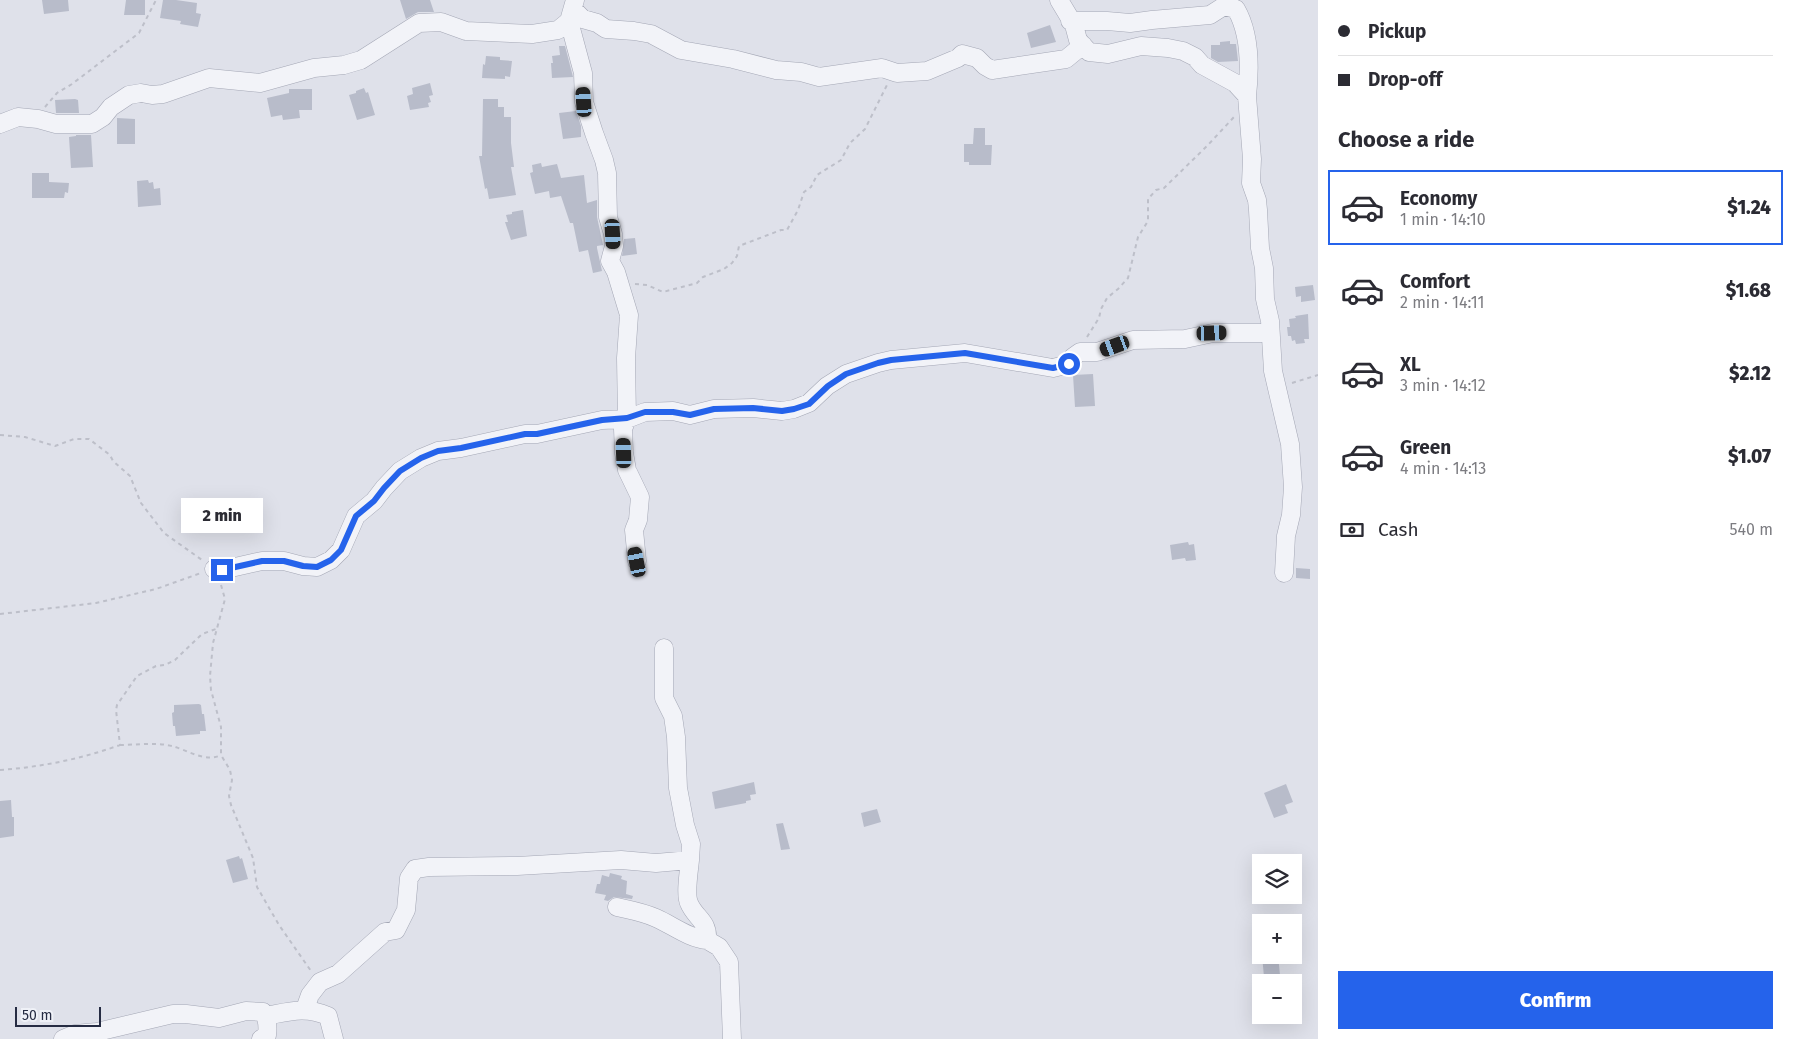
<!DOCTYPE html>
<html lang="en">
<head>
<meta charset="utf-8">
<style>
	:root { --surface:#fff; --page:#f7f7f7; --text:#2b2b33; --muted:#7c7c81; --line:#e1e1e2; --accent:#2563eb }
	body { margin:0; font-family:"Fira Sans",sans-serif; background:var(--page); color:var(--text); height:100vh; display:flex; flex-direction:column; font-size:19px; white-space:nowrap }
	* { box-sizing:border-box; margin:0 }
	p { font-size:16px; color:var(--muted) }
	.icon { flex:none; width:28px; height:28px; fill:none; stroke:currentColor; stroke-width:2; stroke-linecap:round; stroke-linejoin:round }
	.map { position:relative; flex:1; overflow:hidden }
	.drawer { display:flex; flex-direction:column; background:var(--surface); width:475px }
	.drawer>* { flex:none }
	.hud { display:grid; align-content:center; height:110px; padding:0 20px; background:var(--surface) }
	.fabs { position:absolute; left:1252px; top:854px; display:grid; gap:10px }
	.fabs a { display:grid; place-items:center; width:50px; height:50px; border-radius:0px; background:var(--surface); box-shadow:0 5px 20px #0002; font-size:25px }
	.scale { position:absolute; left:15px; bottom:12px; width:86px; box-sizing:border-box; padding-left:5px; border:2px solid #262c43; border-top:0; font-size:14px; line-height:18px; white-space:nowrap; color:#262c43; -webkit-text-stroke:4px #eff1f7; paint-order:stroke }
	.end { position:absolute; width:22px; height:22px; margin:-11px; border:6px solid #2563eb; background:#fff; box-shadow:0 0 0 2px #fff }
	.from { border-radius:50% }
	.bubble { position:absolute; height:35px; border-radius:0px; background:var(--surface); box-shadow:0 5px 20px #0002; font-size:16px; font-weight:800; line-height:35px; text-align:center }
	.car { position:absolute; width:15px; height:30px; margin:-15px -8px; border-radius:6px; box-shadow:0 0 4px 1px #0007; background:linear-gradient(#222 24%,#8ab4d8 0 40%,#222 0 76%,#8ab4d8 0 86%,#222 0) }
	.hud b { display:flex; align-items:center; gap:18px; height:48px; font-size:19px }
	.hud b+b { border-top:1px solid var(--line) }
	.hud i { width:12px; height:12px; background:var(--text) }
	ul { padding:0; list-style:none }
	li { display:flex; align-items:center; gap:15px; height:75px; margin:0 10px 8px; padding:0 10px; border:2px solid transparent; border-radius:0px }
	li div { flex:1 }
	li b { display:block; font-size:19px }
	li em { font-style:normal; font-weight:800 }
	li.selected { border-color:var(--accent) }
	li>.icon { width:45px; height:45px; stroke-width:1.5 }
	h2 { padding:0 20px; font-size:22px; line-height:60px }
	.pay { display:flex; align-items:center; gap:12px; height:55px; padding:0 20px; font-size:19px }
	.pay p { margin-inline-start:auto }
	.cta { display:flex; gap:10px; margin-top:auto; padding:10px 20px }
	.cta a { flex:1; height:58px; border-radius:0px; background:var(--accent); color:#fff; font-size:20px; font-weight:800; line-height:58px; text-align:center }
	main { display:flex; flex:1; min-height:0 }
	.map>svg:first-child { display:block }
	.building { fill:#b8bcca }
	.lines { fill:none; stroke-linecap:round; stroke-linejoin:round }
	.minor-casing { stroke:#a4a7b5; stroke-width:19 }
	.path { stroke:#bdbfc9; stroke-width:2; stroke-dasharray:4 4; stroke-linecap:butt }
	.minor { stroke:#f2f3f8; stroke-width:18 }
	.route { stroke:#2563eb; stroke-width:6 }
</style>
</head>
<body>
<main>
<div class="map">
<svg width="1318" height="1039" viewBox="0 0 1318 1039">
	<rect width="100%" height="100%" fill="#dfe1ea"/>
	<path class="building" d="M42,0H68L69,11L44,14Z
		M126,0H145V15H124Z
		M163,0H176L197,3L196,13L201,14L198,27L180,24L181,21L160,18Z
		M400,0H430L434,12H418L406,19Z
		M1050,25L1056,42L1031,48L1027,33Z
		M1230,41V44H1236L1238,61L1218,62L1211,58V45H1220V42Z
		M559,46H565L573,77L552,78L551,63H553L552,56L560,55Z
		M486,56L500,57V60L512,61L510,77L505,76V79L482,78L483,64L485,65Z
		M430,83L433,95L429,96L431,102L428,103L429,107L410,110L407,96L413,94L412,88Z
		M364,88L366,93L368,92L375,115L357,120L349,95L356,93V91Z
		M289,89H312V110H299L300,118L283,120L282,115L271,117L267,98L289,93Z
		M75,99L78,100L79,113H56L55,100Z
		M483,99H498V107H504V117H511V143L514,167H511L516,195L489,199L487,188L485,189L479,156H482Z
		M576,111L581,126V137L563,139L559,113Z
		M117,118L135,119V144H117Z
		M974,128H985V145H992L991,165H969V162H964V144H973Z
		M76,135H91L93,167L71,168L69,137L76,136Z
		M541,163L542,167L557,164L561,178L584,175L587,203L597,200V217L603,245L597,246V248L602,271L593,273L588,250L579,252L573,223H570L561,196L550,198L549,191L535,194L530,173L533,172L532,165Z
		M32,173H49V182L69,183L68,193L65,192L64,198H32Z
		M148,180L149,183L153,182L154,189L160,188L161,205L138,207L137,181Z
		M523,210L527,236L511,240L505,222H508L506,215L512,214V212Z
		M635,238L637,254L622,256L624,239Z
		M1313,285L1315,300L1301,302V296L1296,297L1295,287Z
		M1308,314L1309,339H1304L1305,343L1296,344L1295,340L1292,341L1291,336H1288L1287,327H1290L1289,319L1296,318L1295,316Z
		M1093,374L1095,406L1075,407L1073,375Z
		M1188,542L1189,545L1194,544L1196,560L1186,561L1185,558L1172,560L1170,545Z
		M1296,568L1310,569V579L1296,578Z
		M199,704L201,705L202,714H204L206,731H200V734L176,736L175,726H173L172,713L174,712V705Z
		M754,782L756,794L750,795L751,800L746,801V803L715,809L712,792Z
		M1286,784L1293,802L1285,805L1288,813L1274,818L1264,793Z
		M11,800L12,817H14V836L0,838V801Z
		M877,809L881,822L864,827L861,813Z
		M783,823L790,849L781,850L776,824Z
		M239,856L240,859L242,858L248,879L233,883L226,860Z
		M610,873L622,876L621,879L627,881L626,894L633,896L632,899L614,897L608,901L604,900L606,895L595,893L597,884H600L602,875L609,877Z
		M1262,955H1278L1280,975L1264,977Z"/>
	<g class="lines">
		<defs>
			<path id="minor" d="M1059,0L1074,25L1078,40L1089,52L1108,54L1141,46L1168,48L1183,51L1195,57L1202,65L1235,83L1247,96L1252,159L1251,183L1257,200L1258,210L1260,248L1264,268L1265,299L1270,321L1273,371L1290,444L1293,487L1291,515L1286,536L1284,573
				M1224,6L1236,9C1250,33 1250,69 1247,96
				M573,9L583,19L597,23L606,29L634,31L651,34L681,50L733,59L776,70L801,72L819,77L882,68L897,73L927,71L958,58L962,54L977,58L985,66L992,70L1066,59L1083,45
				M569,21L583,73L584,102L594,133L604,160L607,173L608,217L613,234L614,246L610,261L616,272L629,315L626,358L627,419L623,429L624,453L627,470L640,497L638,520L634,530L637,561
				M1070,21H1107L1130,23L1152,20L1210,15L1224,6L1229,0
				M0,124L18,117L38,119L56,124H92L103,117L111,107L129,95L141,93L152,95L163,94L209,78L260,83L314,68L344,65L361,60L419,23L441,22L466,31L532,34L558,30L569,21L575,0
				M214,569L222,570L262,561H284L303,566L317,567L331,560L341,550L356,516L374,501L384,488L400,471L421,458L438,451L461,448L525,434H537L602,420L627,419L645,412L673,411L690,415L714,409L753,408L782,411L794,409L809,403L827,386L846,374L878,363L891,360L965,353L1053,368L1069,364L1073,357L1080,352H1097L1133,340L1185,339L1213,333H1268L1271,336
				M664,648V698L673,716L676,737L678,788L685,825L691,844L690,860
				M707,940L719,947L729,962L732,1039
				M305,1009L310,995L320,982L338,974L385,932L396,930L406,910L409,878L415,869L429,867L517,866L621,860L656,863L690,860C689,871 685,894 689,903C695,918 709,921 707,940C690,939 672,925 656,918C643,912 630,910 617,907
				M265,1016C288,1012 305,1006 328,1016L334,1039
				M63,1039L75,1034L97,1032L173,1014H186L219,1018L246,1011L263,1012C268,1019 268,1027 267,1035L261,1039"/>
		</defs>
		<use href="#minor" class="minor-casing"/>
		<path class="path" d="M45,107L57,93L72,84L139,33L156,0
			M635,284L647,285L663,292L697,283L703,277L724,269L732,263L737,256L739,246L781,230H787L798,210L804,192L811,187L817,175L841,160L850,143L865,129L887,85
			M1087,337L1099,318L1101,309L1107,298L1118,289L1128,278L1138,237L1148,221V199L1156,190L1164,188L1207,146L1234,117
			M1292,383L1318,375
			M0,435L25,437L55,446L74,439H89L110,455L113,461L130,476L141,503L164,533L202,560
			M221,585L225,599L213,643L210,676L211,690L221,727V755L230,770L232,780L229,796L231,805L253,858L257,887L279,925L311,971
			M0,614L96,603L156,589L201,573
			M120,745C136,745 155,742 172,746C187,750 206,763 221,755
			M0,770C41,767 81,759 120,745L116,710L117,705L137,676L156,666L165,665L175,660L202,634L216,629"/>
		<use href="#minor" class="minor"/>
	</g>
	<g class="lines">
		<path class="route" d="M222,570L262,561H284L303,566L317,567L331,560L341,550L356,516L374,501L384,488L400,471L421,458L438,451L461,448L525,434H537L602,420L627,418L645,412H673L690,415L714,409L753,408L782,411L794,409L809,404L828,386L846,374L878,363L891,360L965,353L1053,368L1069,364"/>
	</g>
</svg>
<div class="fabs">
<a><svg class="icon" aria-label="layers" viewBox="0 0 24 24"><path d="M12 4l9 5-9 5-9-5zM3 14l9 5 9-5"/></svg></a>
<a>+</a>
<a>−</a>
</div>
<div class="scale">50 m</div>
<i class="end from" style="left:1069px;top:364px"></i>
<i class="end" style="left:222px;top:570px"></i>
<div class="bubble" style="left:181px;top:498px;width:82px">2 min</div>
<i class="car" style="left:584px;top:102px;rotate:356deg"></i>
<i class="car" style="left:613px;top:234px;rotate:177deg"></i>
<i class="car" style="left:1212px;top:333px;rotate:88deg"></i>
<i class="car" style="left:1115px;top:346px;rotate:250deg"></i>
<i class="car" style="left:624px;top:453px;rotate:358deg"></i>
<i class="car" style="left:637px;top:562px;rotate:349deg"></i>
</div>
<section class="drawer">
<div class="hud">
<b><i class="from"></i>Pickup</b>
<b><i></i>Drop-off</b>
</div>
<h2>Choose a ride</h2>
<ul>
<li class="selected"><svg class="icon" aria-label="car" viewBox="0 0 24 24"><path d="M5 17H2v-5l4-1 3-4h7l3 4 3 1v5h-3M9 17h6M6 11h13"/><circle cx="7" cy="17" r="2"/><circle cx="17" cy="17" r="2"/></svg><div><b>Economy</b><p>1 min · 14:10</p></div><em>$1.24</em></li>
<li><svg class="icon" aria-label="car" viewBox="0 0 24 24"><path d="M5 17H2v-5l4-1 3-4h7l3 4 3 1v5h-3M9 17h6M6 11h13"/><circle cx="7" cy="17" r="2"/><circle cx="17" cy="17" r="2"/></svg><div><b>Comfort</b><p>2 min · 14:11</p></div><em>$1.68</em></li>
<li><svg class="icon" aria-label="car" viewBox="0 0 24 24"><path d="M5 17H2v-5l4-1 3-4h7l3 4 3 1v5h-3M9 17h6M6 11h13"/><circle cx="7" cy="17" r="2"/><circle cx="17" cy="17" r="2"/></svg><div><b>XL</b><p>3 min · 14:12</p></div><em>$2.12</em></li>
<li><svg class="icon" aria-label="car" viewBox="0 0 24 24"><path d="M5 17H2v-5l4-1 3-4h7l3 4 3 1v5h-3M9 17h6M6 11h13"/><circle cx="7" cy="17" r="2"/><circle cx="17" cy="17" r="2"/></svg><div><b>Green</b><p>4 min · 14:13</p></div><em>$1.07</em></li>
</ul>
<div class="pay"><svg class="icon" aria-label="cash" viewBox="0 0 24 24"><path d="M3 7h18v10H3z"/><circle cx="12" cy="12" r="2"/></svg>Cash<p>540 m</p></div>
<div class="cta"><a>Confirm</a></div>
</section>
</main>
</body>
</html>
